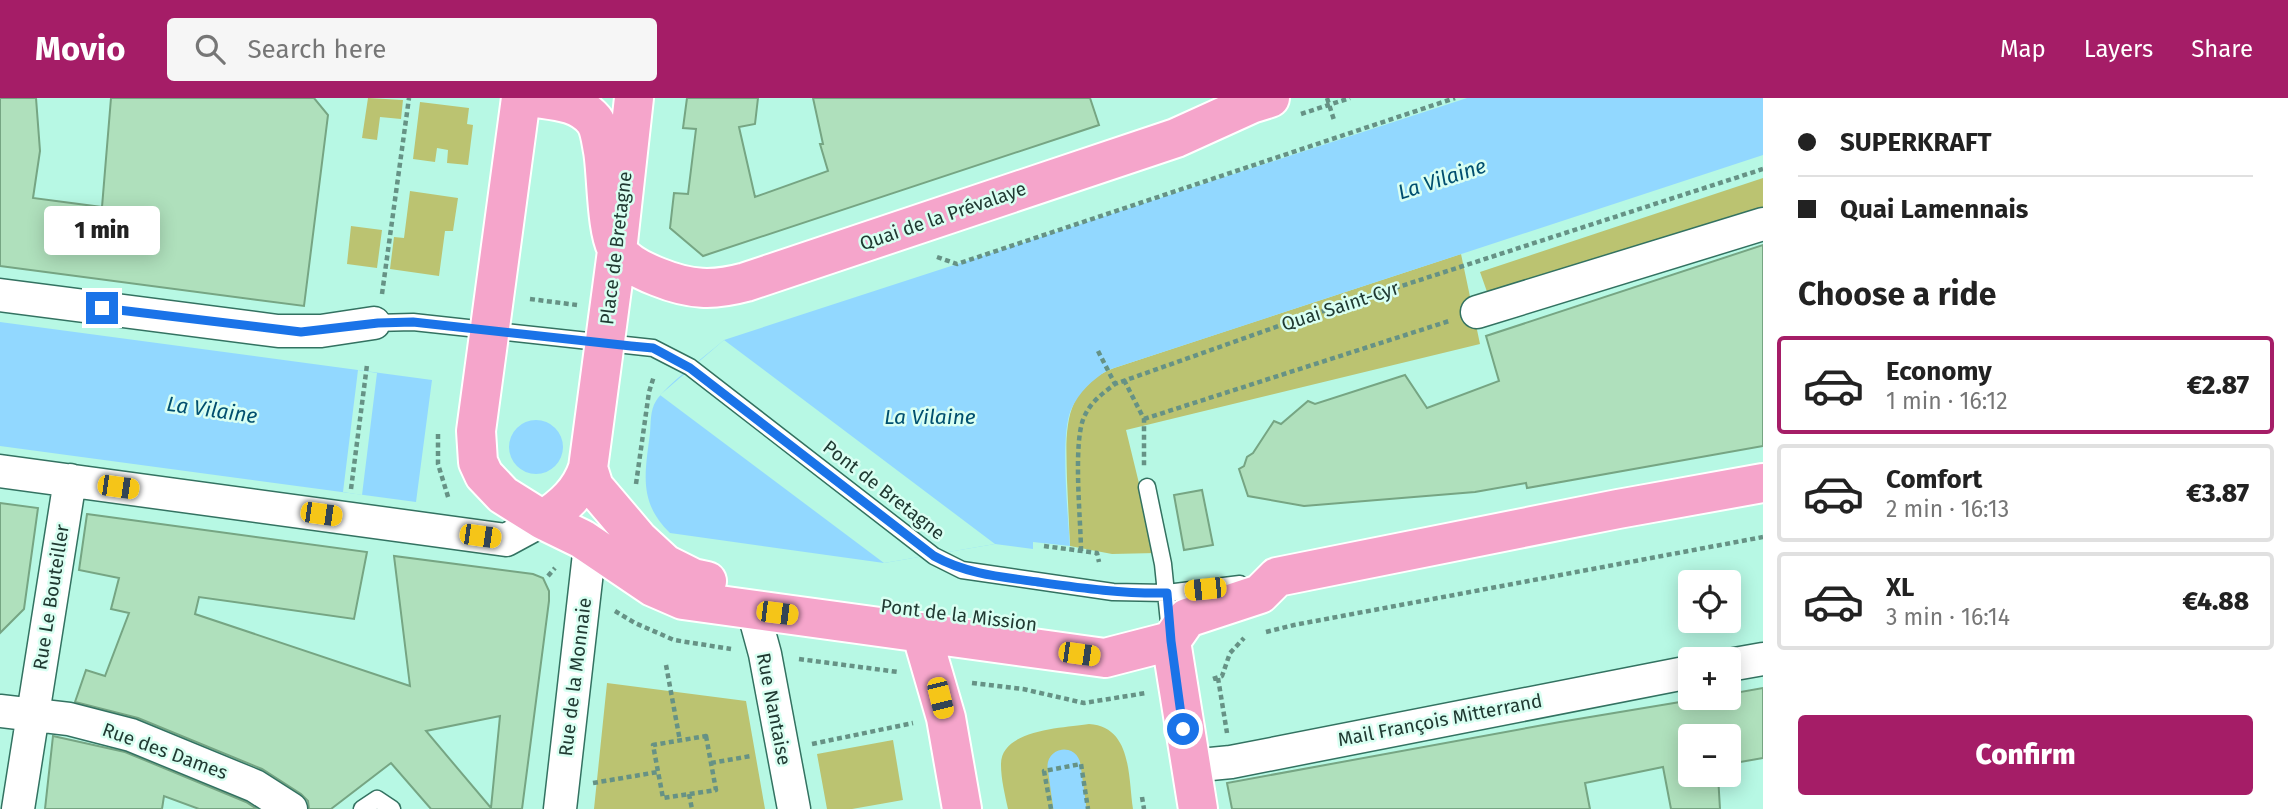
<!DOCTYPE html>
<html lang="en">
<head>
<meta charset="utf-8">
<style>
	:root { --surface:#fff; --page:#f6f6f6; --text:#222; --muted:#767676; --line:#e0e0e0; --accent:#a51d67 }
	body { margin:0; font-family:"Fira Sans",sans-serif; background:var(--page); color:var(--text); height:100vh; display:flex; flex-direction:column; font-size:26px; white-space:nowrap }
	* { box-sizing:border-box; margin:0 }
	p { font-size:23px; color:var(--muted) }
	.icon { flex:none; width:38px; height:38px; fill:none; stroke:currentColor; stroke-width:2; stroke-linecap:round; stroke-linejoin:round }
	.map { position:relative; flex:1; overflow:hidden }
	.details { display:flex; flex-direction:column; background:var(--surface); width:525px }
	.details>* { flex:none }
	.banner { display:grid; align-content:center; height:154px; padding:0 35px; background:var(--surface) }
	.controls { position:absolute; left:1678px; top:472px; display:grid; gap:14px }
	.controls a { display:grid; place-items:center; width:63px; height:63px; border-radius:7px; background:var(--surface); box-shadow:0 4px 18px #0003; font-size:35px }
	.end { position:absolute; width:32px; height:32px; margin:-16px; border:9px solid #1a73e8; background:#fff; box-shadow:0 0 0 4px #fff }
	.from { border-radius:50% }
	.bubble { position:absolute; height:49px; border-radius:7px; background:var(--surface); box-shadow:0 4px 18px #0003; font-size:23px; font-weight:800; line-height:49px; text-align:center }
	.car { position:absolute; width:21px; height:42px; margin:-21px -10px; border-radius:9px; box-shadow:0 0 5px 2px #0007; background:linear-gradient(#f5c518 24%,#345 0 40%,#f5c518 0 76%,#345 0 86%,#f5c518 0) }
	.banner b { display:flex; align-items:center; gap:24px; height:66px; font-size:26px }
	.banner b+b { border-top:2px solid var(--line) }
	.banner i { width:18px; height:18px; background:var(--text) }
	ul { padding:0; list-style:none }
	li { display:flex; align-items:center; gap:21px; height:98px; margin:0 14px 10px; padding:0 21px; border:4px solid var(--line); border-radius:7px }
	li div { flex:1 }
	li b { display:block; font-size:26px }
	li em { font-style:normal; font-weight:800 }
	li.on { border-color:var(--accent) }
	li>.icon { width:63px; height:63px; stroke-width:1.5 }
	h2 { padding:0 35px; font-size:32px; line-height:84px }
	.cta { display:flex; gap:14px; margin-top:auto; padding:14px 35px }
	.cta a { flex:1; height:80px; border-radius:7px; background:var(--accent); color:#fff; font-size:28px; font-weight:800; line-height:80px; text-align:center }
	header { display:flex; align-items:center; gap:42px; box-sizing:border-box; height:98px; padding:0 35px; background:var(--accent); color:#fff }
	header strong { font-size:33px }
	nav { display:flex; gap:38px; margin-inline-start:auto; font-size:24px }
	.search { width:490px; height:63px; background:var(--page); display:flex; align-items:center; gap:18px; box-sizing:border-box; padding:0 24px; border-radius:7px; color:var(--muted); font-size:26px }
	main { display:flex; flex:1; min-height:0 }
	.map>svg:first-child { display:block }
	.green { fill:#bbc371 }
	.water { fill:#92d8ff }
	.pier { fill:#b7f8e4 }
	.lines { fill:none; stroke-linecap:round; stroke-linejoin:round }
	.canal { stroke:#92d8ff; stroke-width:33 }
	.building { fill:#afe0bc; stroke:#76a583; stroke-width:2; fill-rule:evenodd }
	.lane-casing { stroke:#337261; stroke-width:19 }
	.street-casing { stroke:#337261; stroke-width:35 }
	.primary-casing { stroke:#fff; stroke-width:42 }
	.path { stroke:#669285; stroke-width:4.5; stroke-dasharray:5 3.5; stroke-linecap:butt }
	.lane { stroke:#fff; stroke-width:16 }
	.street { stroke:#fff; stroke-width:32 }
	.primary { stroke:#f5a5cb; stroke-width:38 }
	.route { stroke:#1a73e8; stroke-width:9 }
	.labels { text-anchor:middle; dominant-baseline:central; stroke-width:5; stroke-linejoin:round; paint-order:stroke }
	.street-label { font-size:19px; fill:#203a32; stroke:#d9fff2 }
	.water-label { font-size:21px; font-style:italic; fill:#004f6f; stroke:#d9fff2 }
</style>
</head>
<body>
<header>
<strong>Movio</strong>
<div class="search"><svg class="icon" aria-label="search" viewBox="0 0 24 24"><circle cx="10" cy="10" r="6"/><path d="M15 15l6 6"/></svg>Search here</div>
<nav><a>Map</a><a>Layers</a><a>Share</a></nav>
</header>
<main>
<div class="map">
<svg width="1763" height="711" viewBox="0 0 1763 711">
	<rect width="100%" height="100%" fill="#b7f8e4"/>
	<path class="green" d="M368,0L403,2L401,21L380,19L377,42L362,40Z
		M420,4L469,10L467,26L473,27L468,67L447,65L448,52L437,50L435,64L413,61Z
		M1763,80V119L1491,205L1480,174Z
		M410,93L458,100L453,133H445L439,178L390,171L394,139L404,140Z
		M351,128L382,132L377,170L347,166Z
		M1461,156L1480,246L1126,332L1156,455L1112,456L1070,448C1069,426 1068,404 1067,382C1066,335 1061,290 1114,270Z
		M607,585L746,603L765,711H594Z
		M1089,626C1132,629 1128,678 1133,711H1008C1005,697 1001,681 1001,667C1000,631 1064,630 1089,626Z
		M893,642L903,702L852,711H827L817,656Z"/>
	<path class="water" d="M1467,0H1763V57L1108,272C1092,282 1079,294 1071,312C1060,337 1068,417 1070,448L1033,444V451L995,446L884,465L670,435C638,404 645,375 650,335C651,325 650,312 656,303C666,287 707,257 724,242Z
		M0,224L432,282L416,404L0,348Z
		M509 349a27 27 0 1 1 54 0a27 27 0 1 1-54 0Z"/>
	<path class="pier" d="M724,242L995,446L884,465L660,297Z
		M358,272L377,275L362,397L343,394Z"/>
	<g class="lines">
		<path class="canal" d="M1064,668L1070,711"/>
	</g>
	<path class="building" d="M0,0H36L40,53L33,100L102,109L111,0H314L328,17L304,208L0,168Z
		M687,0H758L755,26L739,29L755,99L828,73L820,46H823L813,0H1090L1099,27L703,158L670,130L674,95L688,96L696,31L683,30Z
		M1763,147V348L1527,390L1526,385L1475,394L1304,408L1248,398L1239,371L1244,368L1247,359L1253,355L1274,323L1281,326L1308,303L1315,306L1405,277L1427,310L1499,283L1486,238Z
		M1202,392L1213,447L1184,452L1174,397Z
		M0,405L38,410L24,511L0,535Z
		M87,416L367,454L354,521L199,499L195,516L410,588L394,458L533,476L543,480L549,493V503L522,711H431L391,665L331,711H309L308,703L301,696L262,671L138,620L75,604L86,572L105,578L129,515L111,511L119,480L79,472ZM500,618L491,710L426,633Z
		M1763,590V660L1729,666V639H1690V677H1718L1720,711H1671L1663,669L1585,685L1590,711H1232L1227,685L1560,624L1704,600H1729V596Z
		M53,638L125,654L246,704L257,711H199L164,698L162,711H45Z"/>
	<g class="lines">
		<defs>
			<path id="lane" d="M374,225L413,224L653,250L690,269L934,458L962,472L1113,494L1167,495L1240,486
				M1147,389L1163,466L1170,534
				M362,711L377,701L392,711"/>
			<path id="street" d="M0,197L278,233H321L374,225
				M1477,214L1763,126
				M0,373L506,442L543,422
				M753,512L765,556L794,711
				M1729,567L1763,561
				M0,613L69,621L131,637L255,688L291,711
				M1190,668L1231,664L1690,574
				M18,711L70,382
				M560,711L590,447"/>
			<path id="primary" d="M521,0L476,333L478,364L484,377L503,397L543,422L582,441L653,489L683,502L1105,560L1171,543
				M536,0C557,3 579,4 594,22C600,30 601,43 603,53C607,76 606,136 618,153C626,165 645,174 658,179C690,192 713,193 746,184L1176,40L1251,6L1270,0
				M588,370L594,389L639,442L665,466L693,480L707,483
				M543,422C564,408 580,394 588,370L617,153L634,0
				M921,534L946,620L962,711
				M1171,543L1187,520L1260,496L1277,479L1618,411L1763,385
				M1171,543L1198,711"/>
		</defs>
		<use href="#lane" class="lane-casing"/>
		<use href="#street" class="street-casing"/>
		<use href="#primary" class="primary-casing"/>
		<path class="path" d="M1327,0L1334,22
			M1301,16L1350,0
			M937,159L957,166L1455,0
			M382,196L409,0
			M530,201L577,207
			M1098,253L1115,286
			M1124,282L1144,321V368
			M1144,321L1449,223
			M438,336V366L449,402
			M636,386L649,294L654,278
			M351,391L367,267
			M1044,448L1097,455L1099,464
			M1081,453C1081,423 1072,341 1085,317C1091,304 1103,295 1115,286L1290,224L1763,71
			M548,478L555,470
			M615,513L635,525L674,542L731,551
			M1266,534L1294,527L1763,439
			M799,561L898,574
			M666,567L680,643
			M1218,580L1227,635
			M1213,581L1222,578L1230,555L1244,540
			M972,585L1023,591L1084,605L1146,595
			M706,638L716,692L663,700L653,647Z
			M812,646L913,625
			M711,665L751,658
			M593,685L658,674
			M689,696L692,711
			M1142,699L1144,711
			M1051,711L1044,673L1081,666L1088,711"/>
		<use href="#lane" class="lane"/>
		<use href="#street" class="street"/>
		<use href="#primary" class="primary"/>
	</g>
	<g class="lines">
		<path class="route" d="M102,210L301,234L378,225L413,224L631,248L653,250L690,270L934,458C966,476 1002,479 1038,484C1081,490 1123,496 1167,495L1171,543L1183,631"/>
	</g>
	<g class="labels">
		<g class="street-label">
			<text transform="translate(943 118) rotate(-19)">Quai de la Prévalaye</text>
			<text transform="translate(616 150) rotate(-83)">Place de Bretagne</text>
			<text transform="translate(1340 208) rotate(-18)">Quai Saint-Cyr</text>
			<text transform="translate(884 392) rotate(38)">Pont de Bretagne</text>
			<text transform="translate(51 499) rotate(-81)">Rue Le Bouteiller</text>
			<text transform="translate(959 517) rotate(7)">Pont de la Mission</text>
			<text transform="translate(575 579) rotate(-83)">Rue de la Monnaie</text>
			<text transform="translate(774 611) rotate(79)">Rue Nantaise</text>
			<text transform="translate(1440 622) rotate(-11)">Mail François Mitterrand</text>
			<text transform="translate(165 653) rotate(20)">Rue des Dames</text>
		</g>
		<g class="water-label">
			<text transform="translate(1442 81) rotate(-18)">La Vilaine</text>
			<text transform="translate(212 312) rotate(8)">La Vilaine</text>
			<text x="930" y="319">La Vilaine</text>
		</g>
	</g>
</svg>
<div class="controls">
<a><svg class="icon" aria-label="locate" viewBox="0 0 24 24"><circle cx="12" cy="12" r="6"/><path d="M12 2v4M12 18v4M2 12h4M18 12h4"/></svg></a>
<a>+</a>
<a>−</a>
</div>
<i class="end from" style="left:1183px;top:631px"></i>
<i class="end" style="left:102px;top:210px"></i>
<div class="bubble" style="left:44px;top:108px;width:116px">1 min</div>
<i class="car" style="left:118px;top:389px;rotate:98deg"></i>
<i class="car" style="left:321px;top:416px;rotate:98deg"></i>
<i class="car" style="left:480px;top:438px;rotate:98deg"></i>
<i class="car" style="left:1205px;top:491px;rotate:264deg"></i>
<i class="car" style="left:777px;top:515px;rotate:97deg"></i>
<i class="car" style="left:1079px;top:556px;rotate:98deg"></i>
<i class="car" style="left:940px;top:600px;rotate:166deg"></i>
</div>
<section class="details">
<div class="banner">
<b><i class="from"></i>SUPERKRAFT</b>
<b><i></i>Quai Lamennais</b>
</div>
<h2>Choose a ride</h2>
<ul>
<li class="on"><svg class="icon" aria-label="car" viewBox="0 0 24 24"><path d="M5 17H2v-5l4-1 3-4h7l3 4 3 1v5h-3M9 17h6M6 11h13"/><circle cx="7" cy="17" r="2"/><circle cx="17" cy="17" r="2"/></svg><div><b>Economy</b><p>1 min · 16:12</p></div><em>€2.87</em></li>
<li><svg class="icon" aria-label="car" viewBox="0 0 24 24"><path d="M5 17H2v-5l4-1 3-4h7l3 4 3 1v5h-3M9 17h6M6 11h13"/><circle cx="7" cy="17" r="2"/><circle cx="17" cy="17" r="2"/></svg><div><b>Comfort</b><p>2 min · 16:13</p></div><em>€3.87</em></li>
<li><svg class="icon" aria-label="car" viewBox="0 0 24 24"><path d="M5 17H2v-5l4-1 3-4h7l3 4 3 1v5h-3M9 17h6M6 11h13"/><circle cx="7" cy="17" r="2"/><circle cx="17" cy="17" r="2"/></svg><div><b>XL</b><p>3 min · 16:14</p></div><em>€4.88</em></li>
</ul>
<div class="cta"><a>Confirm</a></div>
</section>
</main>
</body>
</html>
